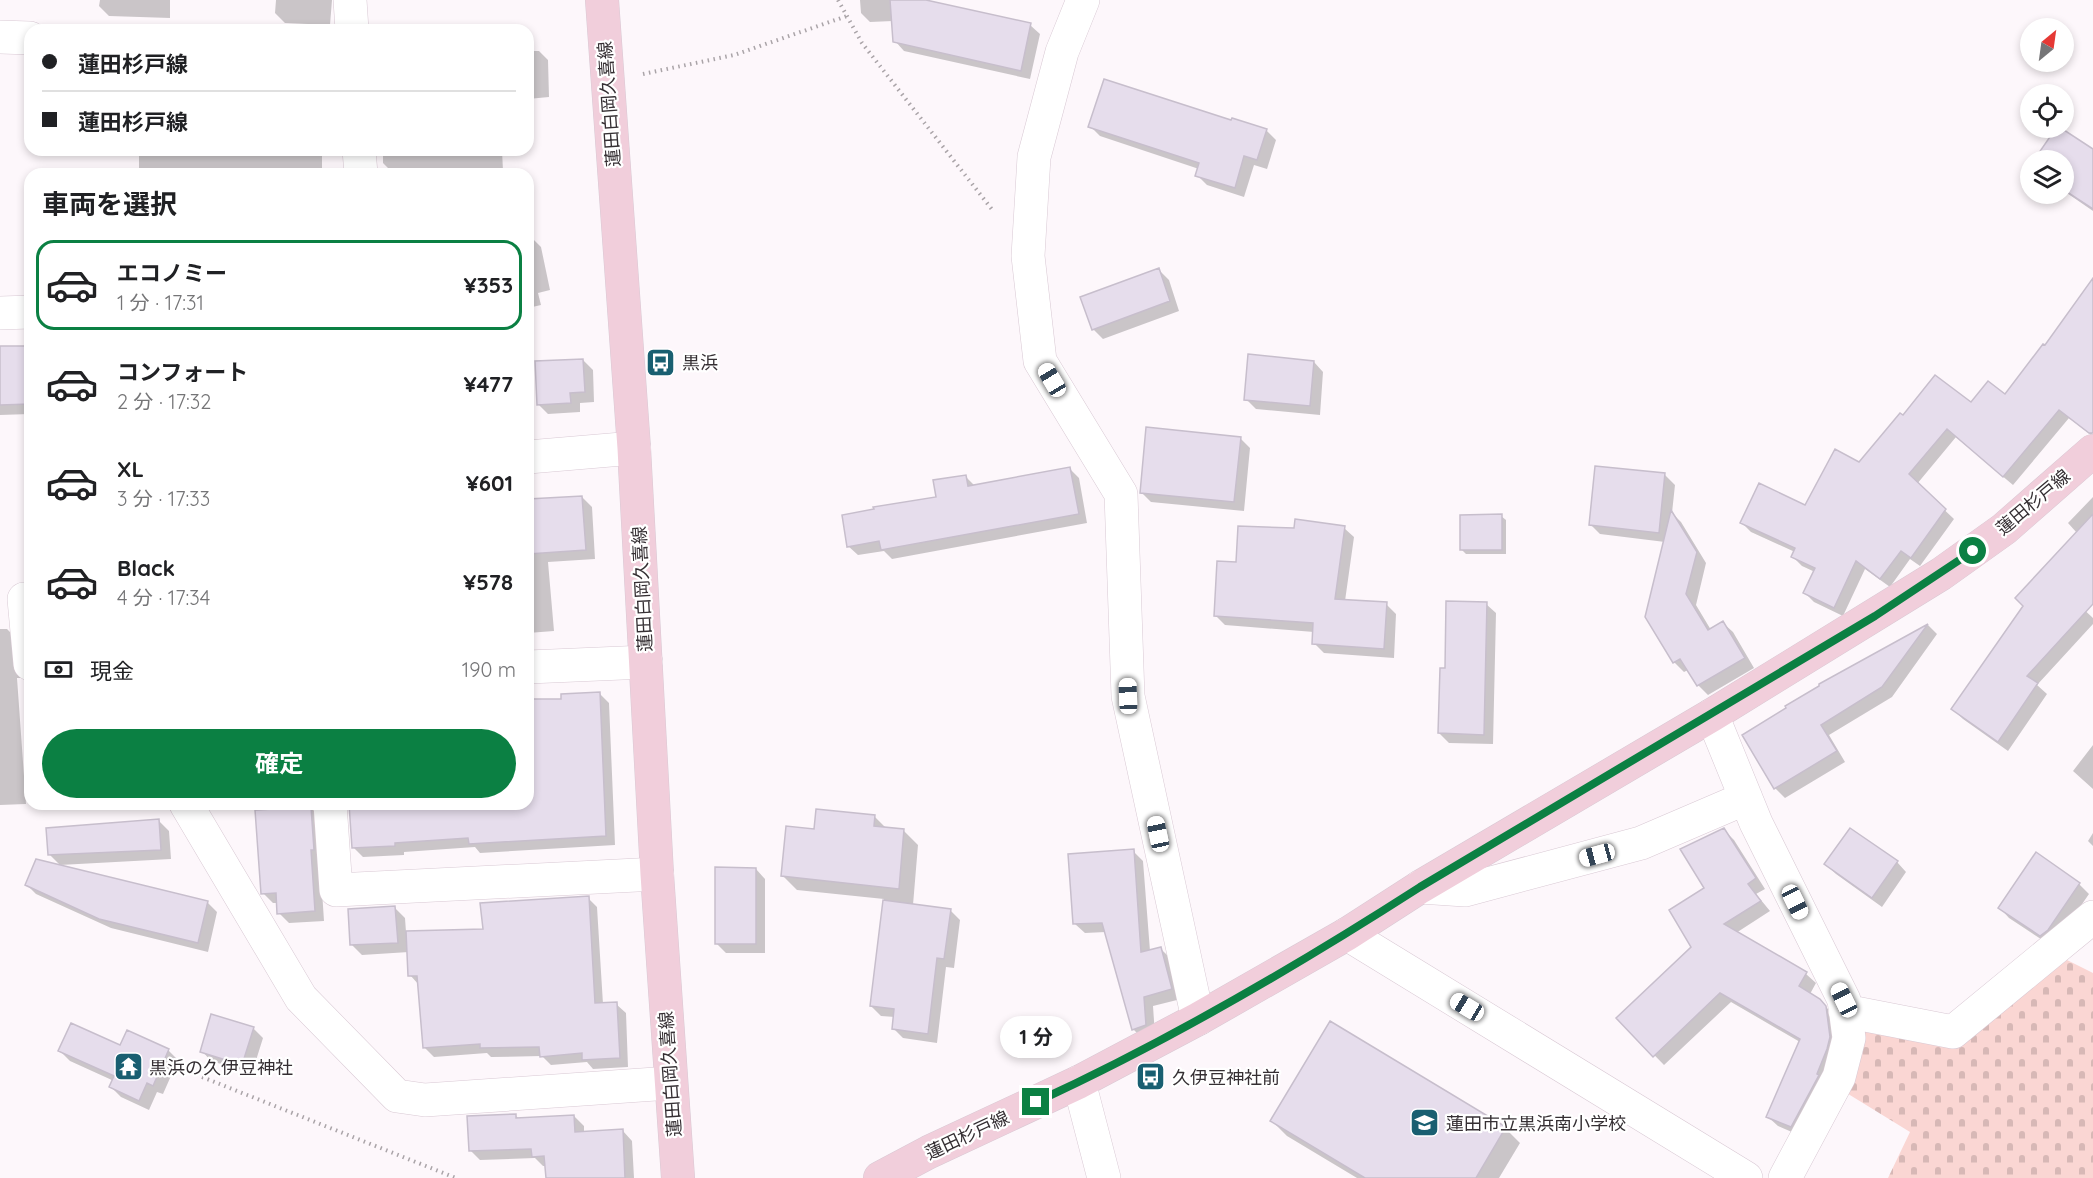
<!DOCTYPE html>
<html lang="ja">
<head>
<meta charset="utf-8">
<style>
	:root { --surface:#fff; --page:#f2f2f2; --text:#202124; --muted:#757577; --line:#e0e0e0; --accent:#0b8043 }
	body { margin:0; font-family:Quicksand,"Noto Sans JP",sans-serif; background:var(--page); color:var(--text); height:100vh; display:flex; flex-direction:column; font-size:22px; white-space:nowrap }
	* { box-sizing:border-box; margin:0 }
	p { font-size:20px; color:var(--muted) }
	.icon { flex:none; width:33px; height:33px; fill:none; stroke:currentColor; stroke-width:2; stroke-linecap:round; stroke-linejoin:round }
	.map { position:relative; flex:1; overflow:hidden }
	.sheet { position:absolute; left:24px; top:168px; width:510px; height:642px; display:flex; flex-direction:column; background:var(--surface); border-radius:18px; box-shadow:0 3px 9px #0003 }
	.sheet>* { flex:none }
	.top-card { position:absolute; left:24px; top:24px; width:510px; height:132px; border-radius:18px; box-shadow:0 3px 9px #0003; display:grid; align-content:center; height:132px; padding:0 18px; background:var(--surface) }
	.needle { width:39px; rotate:29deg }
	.buttons { position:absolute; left:2020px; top:18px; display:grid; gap:12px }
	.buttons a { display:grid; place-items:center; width:54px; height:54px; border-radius:50%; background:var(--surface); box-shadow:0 3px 9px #0003; font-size:30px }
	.end { position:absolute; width:27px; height:27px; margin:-14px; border:8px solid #0b8043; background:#fff; box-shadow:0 0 0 3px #fff }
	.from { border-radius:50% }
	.bubble { position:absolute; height:42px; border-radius:21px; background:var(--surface); box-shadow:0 3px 9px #0003; font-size:20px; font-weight:700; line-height:42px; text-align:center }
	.car { position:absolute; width:18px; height:36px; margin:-18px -9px; border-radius:8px; box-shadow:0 0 4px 2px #0007; background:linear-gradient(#fff 24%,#345 0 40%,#fff 0 76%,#345 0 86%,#fff 0) }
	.top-card b { display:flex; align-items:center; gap:21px; height:57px; font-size:22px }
	.top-card b+b { border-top:2px solid var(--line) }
	.top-card i { width:15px; height:15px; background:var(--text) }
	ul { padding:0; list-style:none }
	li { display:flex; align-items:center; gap:18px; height:90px; margin:0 12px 9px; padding:0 6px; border:3px solid transparent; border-radius:18px }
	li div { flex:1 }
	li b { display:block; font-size:22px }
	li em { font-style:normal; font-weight:700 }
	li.active { border-color:var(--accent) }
	li>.icon { width:54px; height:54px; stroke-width:1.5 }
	h2 { padding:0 18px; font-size:27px; line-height:72px }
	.pay { display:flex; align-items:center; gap:15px; height:66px; padding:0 18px; font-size:22px }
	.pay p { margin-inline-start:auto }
	.button { display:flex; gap:12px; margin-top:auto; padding:12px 18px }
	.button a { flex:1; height:69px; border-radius:36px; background:var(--accent); color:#fff; font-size:24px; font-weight:700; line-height:69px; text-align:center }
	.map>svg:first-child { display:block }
	.cemetery { fill:url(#cemetery-stones) }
	.shadow { fill:#0003 }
	.building { fill:#e6ddec; stroke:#c7becc; stroke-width:1.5 }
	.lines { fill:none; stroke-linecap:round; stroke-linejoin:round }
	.minor-casing { stroke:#d9c9d4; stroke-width:34 }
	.secondary-casing { stroke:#d9c9d4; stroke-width:34 }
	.path { stroke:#aaa4a8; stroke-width:4; stroke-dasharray:1.5 4.5; stroke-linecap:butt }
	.minor { stroke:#fff; stroke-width:33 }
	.secondary { stroke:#f1cedb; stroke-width:33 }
	.route { stroke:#0b8043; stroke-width:8 }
	.labels { text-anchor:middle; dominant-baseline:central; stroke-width:4.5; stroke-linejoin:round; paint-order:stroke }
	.street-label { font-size:18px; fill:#352f33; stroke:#fff }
	.poi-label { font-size:18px; fill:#352f33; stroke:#fff; text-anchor:start }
</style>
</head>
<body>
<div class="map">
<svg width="2093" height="1178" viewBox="0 0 2093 1178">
	<defs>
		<pattern id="cemetery-stones" width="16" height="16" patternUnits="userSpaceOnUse" patternTransform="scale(1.5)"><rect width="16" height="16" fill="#fad6d3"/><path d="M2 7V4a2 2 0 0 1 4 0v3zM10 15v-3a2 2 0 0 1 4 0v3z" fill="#d7b8b6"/></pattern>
	</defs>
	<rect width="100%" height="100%" fill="#fdf7fb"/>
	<path class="cemetery" d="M2067,960L2093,973V1178H1888L1910,1132L1845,1092L1866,1027L1959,1044Z"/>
	<path class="shadow" d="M100,0H170V18L109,16L99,6Z
		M276,0H332L330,25L285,23L275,13Z
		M860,0H924L1030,25L1040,34L1030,79L904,51L895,41L893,21L870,22L861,13Z
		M528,51H539L548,60L549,97L528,99Z
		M1232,122L1266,130L1276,140L1267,169L1254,165L1244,197L1207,185L1197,175L1199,169L1100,136L1090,126Z
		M2058,128L2093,150V211L2064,191V160H2036Z
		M139,150H322V174H139Z
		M383,150H502L503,171L444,173L441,170L392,172L383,163Z
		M532,238L541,247L550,290L538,293L541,305L528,308V239Z
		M1159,270L1169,280L1179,311L1103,339L1093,329Z
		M2093,285V432L2091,435L2069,418L2013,485L1956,437L1917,484L1954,519L1920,566L1910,559L1890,587L1865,569L1843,616L1814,602L1805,593L1815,572L1802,566L1793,557L1795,552L1751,532L1742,523L1805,507L1860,464L1903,418L2005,397Z
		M30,347V414L0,415V348Z
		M583,360L593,370L594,402L580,403V412L548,414L538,404Z
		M1314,362L1323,372L1320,415L1256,409L1246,399Z
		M1240,438L1250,448L1244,511L1151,502L1141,492Z
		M1070,469L1079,478L1087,523L892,559L884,551L858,555L848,546L938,498L965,476L975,486Z
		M1665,475L1675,485L1672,513L1681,522L1706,563L1696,605L1711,630L1723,623L1733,632L1754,668L1708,695L1698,685L1688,670L1684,672L1674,662L1665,542L1600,534L1590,524Z
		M582,497L592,507L595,559L548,562L554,631L528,633V501Z
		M2093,497V590L2079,605L2093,618V624L2037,685L2047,694L2008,751L1963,719L1953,709L2077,533L2068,523Z
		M1501,516L1506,520V554H1466L1461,549Z
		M1344,528L1354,537L1345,601L1386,604L1396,614L1394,658L1324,653L1314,643V632L1225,625L1215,615L1237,564L1295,530Z
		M1486,604L1496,613L1493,744L1449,743L1439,733Z
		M1928,625L1937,634L1892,697L1829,735L1845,762L1785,798L1775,788L1820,685Z
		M0,629H7L17,639L21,678H17L26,804L0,805Z
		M599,693L609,703L615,845L480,853L475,847L404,852V855L363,857L353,847L350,804H528V701L563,700Z
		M2093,745V789L2073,771Z
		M311,808L321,818L320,860L324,921L289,923L279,913L278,903H273L263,893Z
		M874,816L887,829L904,831L918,845L913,905L950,910L960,920L954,968L946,967L937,1043L903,1038L893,1028L895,1017L881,1016L871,1006L884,899L797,890L783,876L815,830Z
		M159,821L169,831L171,859L60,865L50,855Z
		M1724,830L1734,840L1765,889L1756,894L1770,911L1736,933L1806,974L1816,983L1810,994L1819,1000L1830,1011L1839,1048L1801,1136L1778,1126L1768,1117L1800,1042L1731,1002L1664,1065L1618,1018L1693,948L1706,888Z
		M2093,833V846L2088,841Z
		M1133,851L1143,861L1150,951L1160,948L1170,958L1181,999L1153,1006L1155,1035L1143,1039L1133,1029L1106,932L1085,933L1075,924Z
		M1897,862L1906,872L1882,907L1836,874L1826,864Z
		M756,869L765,879V953H726L716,943Z
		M26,884L207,902L217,912L208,952L111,928L36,894Z
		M2079,884L2089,894L2058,939L2050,945L2009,918L2000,908Z
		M588,898L597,907L603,1004H616L626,1013L628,1067L593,1069L587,1062L551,1065L542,1056L491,1057L487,1053L434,1057L424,1047L419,985L410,975L409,952L362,955L352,945L395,908L405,918L406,932L485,930Z
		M1331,1023L1505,1128L1520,1143L1499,1178H1357L1287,1136L1272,1121Z
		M253,1028L263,1038L252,1073L211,1061L202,1051Z
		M128,1032L169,1051L178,1060L163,1094L157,1092L149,1110L121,1097L111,1087L114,1081L70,1061L60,1051L121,1047Z
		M516,1116L519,1119L574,1116L584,1126V1133L623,1131L632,1141L634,1178H547L546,1166H543L535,1158L480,1160L470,1150Z"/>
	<path class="building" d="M890,0H926L1031,23L1021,71L893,42Z
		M1104,79L1231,120L1232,118L1267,129L1257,160L1244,156L1235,188L1195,176L1199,163L1088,127Z
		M2056,128H2061L2093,149V209L2064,190V160H2034Z
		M1159,268L1170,301L1092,330L1080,297Z
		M2093,278V433H2089L2059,410L2003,477L1947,429L1909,474L1946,509L1911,558L1901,551L1880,579L1856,561L1834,608L1803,593L1815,568L1791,557L1795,548L1740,523L1759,483L1805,505L1835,449L1859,462L1900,413L1903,415L1935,375L1971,402L1988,381L2005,394L2043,344L2045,345Z
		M0,346H30V404L0,405Z
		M1248,354L1314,361L1310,406L1244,400Z
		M583,359L585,392L570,393L571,403L537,405L535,361Z
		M1146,427L1241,437L1234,502L1140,493Z
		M1595,466L1665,473L1659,533L1589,525Z
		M1070,467L1079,514L881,550L879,541L847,547L842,515L874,509L873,507L936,497L933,480L966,475L968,486Z
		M582,496L586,550L528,554V499Z
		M1671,510L1697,552L1686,594L1708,630L1723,621L1745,658L1697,686L1680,659L1673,663L1645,617Z
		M1502,514V550H1460V515Z
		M2093,514V604L2027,676L2038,683L1998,742L1951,709L2023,606L2015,598Z
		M1295,519L1345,526L1335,599L1387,602L1384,649L1312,644L1313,623L1214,616L1217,561L1236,562L1238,526L1294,528Z
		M1446,601L1487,602L1484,735L1438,733L1440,668H1445Z
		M1928,624L1882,687L1821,725L1837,751L1774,789L1742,735L1786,708L1785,706L1819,686V684Z
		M600,692L606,836L469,844L468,838L395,843V846L352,848L349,804H528V699H561V694Z
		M311,807L314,850H311L315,911L277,914L276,893L261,894L255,810Z
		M816,809L875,815L874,826L904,829L899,889L781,876L786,826L814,829Z
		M159,819L161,850L48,855L46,828Z
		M1724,828L1756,878L1748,884L1761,901L1724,924L1807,972L1799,986L1820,999L1826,1006L1830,1037L1827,1049L1817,1074L1819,1075L1791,1127L1766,1117L1800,1039L1720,993L1653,1057L1616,1018L1691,947L1669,910L1704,888L1680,849Z
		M1850,828L1898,861L1872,898L1824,864Z
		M1134,849L1141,952L1161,947L1172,989L1144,997L1146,1025L1132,1030L1102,923L1073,924L1068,854Z
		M2036,852L2080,883L2048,930L2040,936L1998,908Z
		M36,859L208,901L198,943L99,919L25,885Z
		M715,867L756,868V944H715Z
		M589,896L595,1003L617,1002L620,1058L582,1060V1053L540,1057L539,1047L480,1048V1044L423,1048L417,976H408L406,931L483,929L480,903Z
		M883,900L951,909L944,959L937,958L928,1034L892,1029L894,1009L870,1006Z
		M395,906L398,943L350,945L348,909Z
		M211,1014L254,1027L242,1065L200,1052Z
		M1330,1021L1506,1127L1476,1178H1365L1270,1121Z
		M71,1023L120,1045L127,1030L169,1049L153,1086L147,1083L139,1101L109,1087L114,1076L58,1051Z
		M516,1114V1118L574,1115L575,1132L623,1129L625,1178H546L544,1156L532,1157L531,1149L469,1151L467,1116Z"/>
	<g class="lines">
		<defs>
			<path id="minor" d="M350,0L352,30
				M1083,0L1062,52L1034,157L1028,256L1040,361L1121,494L1128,696L1198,1019
				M0,37L30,38
				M359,150L361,174
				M0,313L30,312
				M528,457L634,448
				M24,599L30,664
				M528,667L646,662
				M1712,715L1756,823L1844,1000L1849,1038L1839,1077L1785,1178
				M186,804L301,998L397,1096L425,1100L670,1083
				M330,804L336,890L657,874
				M1420,887L1465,890L1641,843L1746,798
				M1347,934L1746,1178
				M1845,1011L1953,1032L2093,917
				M1079,1082L1104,1178"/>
			<path id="secondary" d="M602,0L634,448L657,874L678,1178
				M880,1178L929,1152L1079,1082L1198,1019L1347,934L1420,887L1712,715L1941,574L2004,529L2093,451"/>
		</defs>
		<use href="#minor" class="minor-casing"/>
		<use href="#secondary" class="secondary-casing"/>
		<path class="path" d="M838,0L862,43L994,212
			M643,74L734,55L847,16
			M202,1077L456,1178"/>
		<use href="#minor" class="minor"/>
		<use href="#secondary" class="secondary"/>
	</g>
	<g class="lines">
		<path class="route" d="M1036,1102C1169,1041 1297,966 1420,887L1875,616L1973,551"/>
	</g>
	<defs>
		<symbol id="bus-square" viewBox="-11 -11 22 22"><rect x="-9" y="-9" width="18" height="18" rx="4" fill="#195f71" stroke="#fff"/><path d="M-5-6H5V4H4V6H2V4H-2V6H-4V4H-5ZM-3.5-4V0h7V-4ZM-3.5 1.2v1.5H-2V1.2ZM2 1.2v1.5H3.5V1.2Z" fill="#fff"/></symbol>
		<symbol id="temple-square" viewBox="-11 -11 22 22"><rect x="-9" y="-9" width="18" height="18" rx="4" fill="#195f71" stroke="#fff"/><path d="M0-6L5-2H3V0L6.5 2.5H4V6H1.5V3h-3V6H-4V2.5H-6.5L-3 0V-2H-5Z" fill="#fff"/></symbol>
		<symbol id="school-square" viewBox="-11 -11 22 22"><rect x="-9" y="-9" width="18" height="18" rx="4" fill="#195f71" stroke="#fff"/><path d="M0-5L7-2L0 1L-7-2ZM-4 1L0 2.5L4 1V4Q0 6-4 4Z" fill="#fff"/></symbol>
	</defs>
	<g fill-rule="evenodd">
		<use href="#bus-square" x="644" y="346" width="33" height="33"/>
		<use href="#temple-square" x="112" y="1050" width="33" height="33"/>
		<use href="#bus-square" x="1134" y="1060" width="33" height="33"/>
		<use href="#school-square" x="1408" y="1106" width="33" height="33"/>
	</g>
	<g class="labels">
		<g class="street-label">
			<text transform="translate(609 104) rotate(-94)">蓮田白岡久喜線</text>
			<text transform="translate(2033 502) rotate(-40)">蓮田杉戸線</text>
			<text transform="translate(642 589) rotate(-93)">蓮田白岡久喜線</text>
			<text transform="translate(670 1074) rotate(-94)">蓮田白岡久喜線</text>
			<text transform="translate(967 1135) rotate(-25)">蓮田杉戸線</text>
		</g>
		<g class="poi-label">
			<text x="682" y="362">黒浜</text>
			<text x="149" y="1067">黒浜の久伊豆神社</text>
			<text x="1172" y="1077">久伊豆神社前</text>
			<text x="1446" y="1123">蓮田市立黒浜南小学校</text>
		</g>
	</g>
</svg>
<div class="buttons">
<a><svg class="needle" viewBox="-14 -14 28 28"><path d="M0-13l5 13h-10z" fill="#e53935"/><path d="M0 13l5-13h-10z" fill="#757577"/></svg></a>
<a><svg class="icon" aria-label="locate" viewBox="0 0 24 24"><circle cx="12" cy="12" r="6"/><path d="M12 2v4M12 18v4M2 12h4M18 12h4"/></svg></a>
<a><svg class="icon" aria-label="layers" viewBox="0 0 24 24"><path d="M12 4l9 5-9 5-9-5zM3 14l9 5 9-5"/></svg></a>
</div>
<i class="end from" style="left:1973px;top:551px"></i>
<i class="end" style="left:1036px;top:1102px"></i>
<div class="bubble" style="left:1000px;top:1016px;width:72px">1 分</div>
<i class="car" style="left:1052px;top:380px;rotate:329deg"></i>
<i class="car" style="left:1128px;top:696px;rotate:358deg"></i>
<i class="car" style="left:1158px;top:834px;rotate:348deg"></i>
<i class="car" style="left:1597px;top:855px;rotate:255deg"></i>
<i class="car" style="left:1795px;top:902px;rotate:154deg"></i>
<i class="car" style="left:1844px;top:1000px;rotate:334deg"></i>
<i class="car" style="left:1467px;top:1007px;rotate:301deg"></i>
<div class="top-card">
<b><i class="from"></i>蓮田杉戸線</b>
<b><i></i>蓮田杉戸線</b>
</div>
<section class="sheet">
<h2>車両を選択</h2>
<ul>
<li class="active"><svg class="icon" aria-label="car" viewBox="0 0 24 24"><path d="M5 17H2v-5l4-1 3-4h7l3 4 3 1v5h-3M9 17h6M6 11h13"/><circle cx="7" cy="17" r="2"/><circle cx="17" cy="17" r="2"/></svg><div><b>エコノミー</b><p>1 分 · 17:31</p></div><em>¥353</em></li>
<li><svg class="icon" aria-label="car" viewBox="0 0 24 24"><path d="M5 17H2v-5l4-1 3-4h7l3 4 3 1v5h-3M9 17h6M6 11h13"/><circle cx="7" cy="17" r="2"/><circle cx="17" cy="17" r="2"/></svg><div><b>コンフォート</b><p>2 分 · 17:32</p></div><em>¥477</em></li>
<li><svg class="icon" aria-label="car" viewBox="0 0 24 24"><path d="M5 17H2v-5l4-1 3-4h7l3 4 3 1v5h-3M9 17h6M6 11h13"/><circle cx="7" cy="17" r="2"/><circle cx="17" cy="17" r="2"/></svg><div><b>XL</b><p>3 分 · 17:33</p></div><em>¥601</em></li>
<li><svg class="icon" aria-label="car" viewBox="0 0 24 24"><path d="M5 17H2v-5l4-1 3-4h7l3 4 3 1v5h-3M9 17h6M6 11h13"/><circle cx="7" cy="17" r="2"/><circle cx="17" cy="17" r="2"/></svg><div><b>Black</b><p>4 分 · 17:34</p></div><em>¥578</em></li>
</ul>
<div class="pay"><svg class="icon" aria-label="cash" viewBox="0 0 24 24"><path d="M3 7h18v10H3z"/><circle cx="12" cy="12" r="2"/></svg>現金<p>190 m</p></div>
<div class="button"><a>確定</a></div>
</section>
</div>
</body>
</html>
